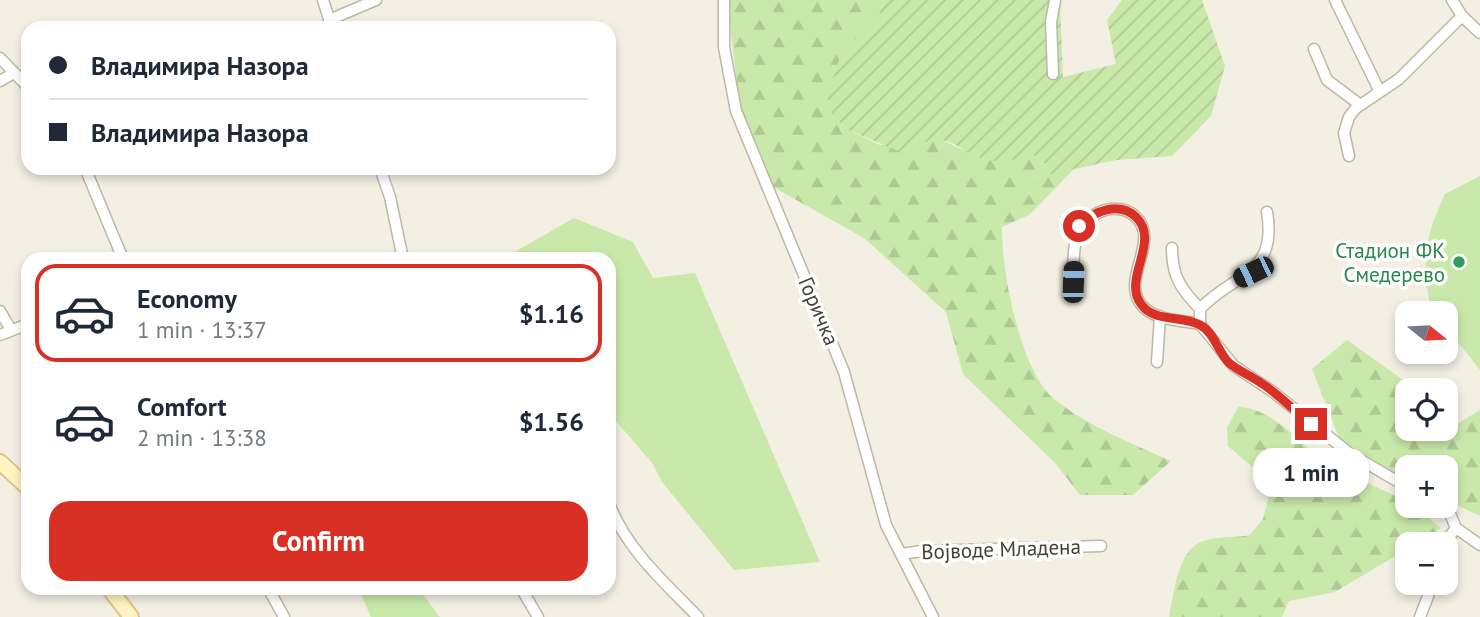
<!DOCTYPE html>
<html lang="en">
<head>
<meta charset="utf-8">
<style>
	:root { --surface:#fff; --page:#f2f2f3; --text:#1f2937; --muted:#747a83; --line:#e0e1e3; --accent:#d93025 }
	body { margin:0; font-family:"PT Sans",sans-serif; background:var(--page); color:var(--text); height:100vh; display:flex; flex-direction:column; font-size:26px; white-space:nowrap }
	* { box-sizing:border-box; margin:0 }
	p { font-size:23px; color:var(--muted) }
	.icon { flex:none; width:38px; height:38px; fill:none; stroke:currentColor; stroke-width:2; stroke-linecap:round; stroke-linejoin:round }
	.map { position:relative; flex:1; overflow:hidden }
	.drawer { position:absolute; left:21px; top:252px; width:595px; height:343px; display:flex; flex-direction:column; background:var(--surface); border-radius:21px; box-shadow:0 4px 10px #0003 }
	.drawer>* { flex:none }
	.hud { position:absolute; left:21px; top:21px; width:595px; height:154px; border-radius:21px; box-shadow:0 4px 10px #0003; display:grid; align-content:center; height:154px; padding:0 28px; background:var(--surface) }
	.needle { width:46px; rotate:108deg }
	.fabs { position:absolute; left:1395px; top:301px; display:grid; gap:14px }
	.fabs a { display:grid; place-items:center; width:63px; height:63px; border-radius:14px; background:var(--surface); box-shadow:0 4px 10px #0003; font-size:35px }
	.end { position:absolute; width:32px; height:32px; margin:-16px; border:9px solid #d93025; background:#fff; box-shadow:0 0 0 4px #fff }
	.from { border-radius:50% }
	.bubble { position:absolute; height:49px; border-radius:21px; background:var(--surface); box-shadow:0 4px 10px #0003; font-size:23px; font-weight:700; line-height:49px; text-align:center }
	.car { position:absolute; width:21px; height:42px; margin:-21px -10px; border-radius:9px; box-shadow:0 0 5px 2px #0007; background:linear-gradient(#222 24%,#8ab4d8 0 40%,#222 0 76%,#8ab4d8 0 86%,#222 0) }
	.hud b { display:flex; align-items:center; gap:24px; height:66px; font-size:26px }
	.hud b+b { border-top:2px solid var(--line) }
	.hud i { width:18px; height:18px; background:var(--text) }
	ul { padding:12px 0 0; list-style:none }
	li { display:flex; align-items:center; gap:21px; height:98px; margin:0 14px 10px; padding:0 14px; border:4px solid transparent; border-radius:21px }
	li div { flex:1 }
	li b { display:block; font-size:26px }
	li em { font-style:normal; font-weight:700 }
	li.active { border-color:var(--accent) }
	li>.icon { width:63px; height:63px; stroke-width:1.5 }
	.button { display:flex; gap:14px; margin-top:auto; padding:14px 28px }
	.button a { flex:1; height:80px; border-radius:21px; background:var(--accent); color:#fff; font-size:28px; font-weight:700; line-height:80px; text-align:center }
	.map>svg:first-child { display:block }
	.green { fill:#c9e9aa }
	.forest { fill:url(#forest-firs) }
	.garden { fill:url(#garden-furrows) }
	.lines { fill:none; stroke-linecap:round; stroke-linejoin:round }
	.minor-casing { stroke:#beb7a6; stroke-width:13 }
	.secondary-casing { stroke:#d5c691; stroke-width:18 }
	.minor { stroke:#fff; stroke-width:10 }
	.secondary { stroke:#fff3c1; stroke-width:14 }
	.route { stroke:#d93025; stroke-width:9 }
	.leisure-dot { fill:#2e9e5b; stroke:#fff; stroke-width:2.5 }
	.labels { text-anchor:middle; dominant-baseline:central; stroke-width:7; stroke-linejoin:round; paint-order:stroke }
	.leisure-label { font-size:21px; fill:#27864d; stroke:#fff; text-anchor:end }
	.street-label { font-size:21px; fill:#453f33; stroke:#fff }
</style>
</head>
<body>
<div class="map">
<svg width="1480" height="617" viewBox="0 0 1480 617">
	<defs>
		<pattern id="forest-firs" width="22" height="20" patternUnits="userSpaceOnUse" patternTransform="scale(1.75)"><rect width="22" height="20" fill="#c9e9aa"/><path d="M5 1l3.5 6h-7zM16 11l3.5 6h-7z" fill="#aec993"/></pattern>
		<pattern id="garden-furrows" width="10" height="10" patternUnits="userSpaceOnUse" patternTransform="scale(1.75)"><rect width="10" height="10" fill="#c9e9aa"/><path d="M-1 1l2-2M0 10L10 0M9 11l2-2" fill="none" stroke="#aec993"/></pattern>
	</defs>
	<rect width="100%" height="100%" fill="#f3efe3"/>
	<path class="green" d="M1480,176V370L1446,327V313H1434L1431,309C1421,261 1424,239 1445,194Z
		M574,218L633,242L653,278L695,273L820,562L734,570L662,482L653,464L609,413V259L506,257Z
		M358,588H418L440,617H371Z"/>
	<path class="forest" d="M727,0H883L879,15L841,54L833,116L848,130L880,145L939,139L977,156L1014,158L1032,154L1047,164L1035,178L1077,166L1029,215L1002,227C1001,270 1020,369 1053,398C1087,426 1131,443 1171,461L1133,495H1080L1056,464L963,374L946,312L864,238L773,187L740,108Z
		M1347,340L1417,390H1407V429H1446V414L1457,424L1480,410V516L1446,500V467H1407V480L1340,440L1312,369Z
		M1238,407C1273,408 1296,441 1324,460C1349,477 1380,488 1407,501V506H1414L1441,528L1414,544H1407V549L1335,592L1289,601L1282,617H1169C1174,594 1177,547 1206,540C1220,536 1236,538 1250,535L1263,519L1272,484L1228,446L1227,428Z"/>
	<path class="garden" d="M883,0H1060L1063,77L1116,64L1107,20L1122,0H1202L1225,66L1211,116L1172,156L1116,160L1033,178L1046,164L1032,154C1021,157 1006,163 994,161C952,154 952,122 903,153L848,130L833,116L827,96L841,54L879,15Z"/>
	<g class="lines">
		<defs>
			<path id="minor" d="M323,0L332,28
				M724,0V47L736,111L844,372L886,525L933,617
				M1335,0L1380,92
				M1452,0L1462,16L1480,33
				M329,20L376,0
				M1314,49L1327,80L1359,104
				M0,58L28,87
				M1053,74L1051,22L1055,0
				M0,81L14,73
				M1349,156L1344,133L1349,117L1356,108L1399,79L1462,16
				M85,168L123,259
				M380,168L390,197L403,259
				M1267,212C1278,276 1233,273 1200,309V324L1234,366L1272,391L1349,453L1407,487
				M1172,248C1172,277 1181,289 1200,309
				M1073,282C1074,251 1070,222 1105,210C1115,207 1127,209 1135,216C1161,240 1122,277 1140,303C1152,321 1181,320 1200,324
				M0,311L11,330
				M0,335L28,324
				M1157,362L1160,316
				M609,503C626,549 664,582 698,617
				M1446,504L1456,528
				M1456,528L1480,545
				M1444,544L1456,528
				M901,554L922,551L1101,546
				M268,588L284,617
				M521,588L538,617
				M1420,617L1433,583"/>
			<path id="secondary" d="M0,462L28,488
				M109,588L131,617"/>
		</defs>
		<use href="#minor" class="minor-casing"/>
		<use href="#secondary" class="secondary-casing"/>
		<use href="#minor" class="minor"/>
		<use href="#secondary" class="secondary"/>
	</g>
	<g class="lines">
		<path class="route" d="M1079,226C1093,211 1119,201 1136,217C1161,241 1122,279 1141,304C1154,323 1182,315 1200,325C1214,332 1218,352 1229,363C1239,371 1251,376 1261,383C1279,394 1294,411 1311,424"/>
	</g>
	<circle class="leisure-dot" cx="1459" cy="262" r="7"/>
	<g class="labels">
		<g class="leisure-label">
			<text x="1445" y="250">Стадион ФК<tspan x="1445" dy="24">Смедерево</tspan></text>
		</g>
		<g class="street-label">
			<text transform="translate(819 311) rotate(67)">Горичка</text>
			<text transform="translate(1001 549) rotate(-2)">Војводе Младена</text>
		</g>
	</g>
</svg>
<div class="fabs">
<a><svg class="needle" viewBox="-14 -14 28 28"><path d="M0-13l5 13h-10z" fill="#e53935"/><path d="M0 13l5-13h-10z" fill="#747a83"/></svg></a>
<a><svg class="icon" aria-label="locate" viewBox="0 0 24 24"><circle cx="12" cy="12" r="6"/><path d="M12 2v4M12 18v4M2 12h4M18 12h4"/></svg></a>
<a>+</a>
<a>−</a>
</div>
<i class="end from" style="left:1079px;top:226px"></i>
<i class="end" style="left:1311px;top:424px"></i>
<div class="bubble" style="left:1253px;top:448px;width:116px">1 min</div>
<i class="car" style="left:1253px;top:272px;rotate:244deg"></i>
<i class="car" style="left:1073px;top:282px;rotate:2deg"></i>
<div class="hud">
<b><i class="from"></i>Владимира Назора</b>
<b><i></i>Владимира Назора</b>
</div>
<section class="drawer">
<ul>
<li class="active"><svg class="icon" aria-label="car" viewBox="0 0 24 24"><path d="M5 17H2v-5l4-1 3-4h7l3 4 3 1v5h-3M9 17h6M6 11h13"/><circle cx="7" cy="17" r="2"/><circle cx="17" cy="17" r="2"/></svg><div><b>Economy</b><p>1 min · 13:37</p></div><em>$1.16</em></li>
<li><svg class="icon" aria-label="car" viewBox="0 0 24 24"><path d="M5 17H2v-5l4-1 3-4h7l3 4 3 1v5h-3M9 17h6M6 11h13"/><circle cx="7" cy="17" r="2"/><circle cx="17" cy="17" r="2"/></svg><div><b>Comfort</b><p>2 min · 13:38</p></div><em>$1.56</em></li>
</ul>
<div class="button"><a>Confirm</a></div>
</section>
</div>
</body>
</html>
